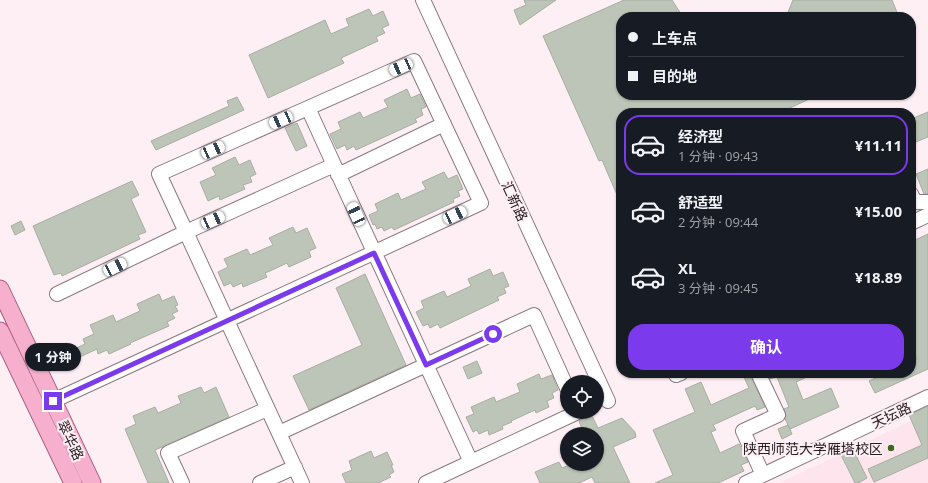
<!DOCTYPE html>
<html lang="zh">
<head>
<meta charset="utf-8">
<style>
	:root { --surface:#171b24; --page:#20242c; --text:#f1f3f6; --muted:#9ea1a6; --line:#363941; --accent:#7c3aed }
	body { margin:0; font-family:"Open Sans","Noto Sans SC",sans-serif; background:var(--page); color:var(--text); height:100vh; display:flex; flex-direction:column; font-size:15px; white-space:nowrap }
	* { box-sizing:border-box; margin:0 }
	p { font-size:13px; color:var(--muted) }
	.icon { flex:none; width:22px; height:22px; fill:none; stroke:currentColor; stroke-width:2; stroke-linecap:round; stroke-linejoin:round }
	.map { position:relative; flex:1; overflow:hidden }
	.drawer { position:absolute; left:616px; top:108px; width:300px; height:270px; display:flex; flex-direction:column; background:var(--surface); border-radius:16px; box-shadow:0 1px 3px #0004 }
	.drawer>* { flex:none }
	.hud { position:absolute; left:616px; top:12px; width:300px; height:88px; border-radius:16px; box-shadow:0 1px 3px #0004; display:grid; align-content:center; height:88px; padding:0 12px; background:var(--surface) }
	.controls { position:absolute; left:560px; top:375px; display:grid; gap:8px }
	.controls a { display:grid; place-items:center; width:44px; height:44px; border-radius:50%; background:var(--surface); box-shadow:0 1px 3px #0004; font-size:20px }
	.end { position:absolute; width:18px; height:18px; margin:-9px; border:5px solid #7c3aed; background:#fff; box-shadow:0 0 0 2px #fff }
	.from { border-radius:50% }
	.bubble { position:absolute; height:28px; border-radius:14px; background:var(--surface); box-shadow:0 1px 3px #0004; font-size:13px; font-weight:700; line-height:28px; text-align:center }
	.car { position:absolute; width:12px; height:24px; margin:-12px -6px; border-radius:5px; box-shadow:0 0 3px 1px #0007; background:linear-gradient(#fff 24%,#345 0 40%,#fff 0 76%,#345 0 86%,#fff 0) }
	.hud b { display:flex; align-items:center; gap:14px; height:38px; font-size:15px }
	.hud b+b { border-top:1px solid var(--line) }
	.hud i { width:10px; height:10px; background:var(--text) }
	ul { padding:7px 0 0; list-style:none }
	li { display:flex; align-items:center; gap:12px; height:60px; margin:0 8px 6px; padding:0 4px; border:2px solid transparent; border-radius:16px }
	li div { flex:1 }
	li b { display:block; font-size:15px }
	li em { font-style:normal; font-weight:700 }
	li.active { border-color:var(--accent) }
	li>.icon { width:36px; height:36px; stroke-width:1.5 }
	.primary-button { display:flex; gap:8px; margin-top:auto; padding:8px 12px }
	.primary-button a { flex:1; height:46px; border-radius:16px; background:var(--accent); color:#fff; font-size:16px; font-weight:700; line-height:46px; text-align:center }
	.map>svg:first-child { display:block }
	.built { fill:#fee4ec }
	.building { fill:#bdc5b8; stroke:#a6aea1 }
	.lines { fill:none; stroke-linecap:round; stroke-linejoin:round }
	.minor-casing { stroke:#88797e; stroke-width:16 }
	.major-casing { stroke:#aa5c7b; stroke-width:19 }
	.minor { stroke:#fff; stroke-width:14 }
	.major { stroke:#f6b0cd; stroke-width:17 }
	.route { stroke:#7c3aed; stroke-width:5 }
	.poi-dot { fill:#416620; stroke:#feeff4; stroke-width:1.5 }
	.labels { text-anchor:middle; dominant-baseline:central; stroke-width:4; stroke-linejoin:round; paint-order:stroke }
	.street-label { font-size:14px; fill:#272022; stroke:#feeff4 }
	.poi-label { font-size:14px; fill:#272022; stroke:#feeff4; text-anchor:end }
</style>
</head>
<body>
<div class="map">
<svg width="928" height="483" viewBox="0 0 928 483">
	<rect width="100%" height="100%" fill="#feeff4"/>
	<path class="built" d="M928,413V483H779Z"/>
	<path class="building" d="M524,0H556L520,25L514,10L526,5Z
		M624,0H672L683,17H621V95H818L779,113H621V204L602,160L599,161L543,36Z
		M793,0H892L899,17H786Z
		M369,9L373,16L383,11L389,25L382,28L385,33L376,37L378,41L341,58L344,63L268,98L249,55L325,20L331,34L349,26L346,19Z
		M407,89L411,98L420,94L426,107L421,109L423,115L415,119L417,122L356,150L354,146L347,150L345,145L337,149L330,134L341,129L338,122L360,112L363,118L388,107L384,100Z
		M237,97L244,110L156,150L151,141L229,106L227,101Z
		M928,112V137L911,144V119Z
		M297,123L307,146L296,151L285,128Z
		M235,157L239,165L250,160L256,174L250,177L252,182L243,185L245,189L220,200L219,196L208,201L200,182L216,175L212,168Z
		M928,169V194H924L916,174Z
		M444,172L448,179L457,175L463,189L458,191L460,196L453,199L454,202L394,230L392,227L384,231L382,227L377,229L375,224L373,225L369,215L378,211L375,204L398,193L401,200L426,189L422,182Z
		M132,181L139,195L131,199L146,232L138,235L140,239L62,276L61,273L54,275L33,226Z
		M21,221L25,230L15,235L11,226Z
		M293,227L296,233L307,228L316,248L309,251L311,257L289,267L287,263L270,271L265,273L267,277L243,287L242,283L233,287L231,283L224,286L218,272L228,267L224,259L247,249L250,255L273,245L269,238Z
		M928,234V369L875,393L869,381L886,373H911V362L917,359L911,346V242Z
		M490,269L493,276L503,272L509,286L504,288L506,293L497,297L499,300L440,328L438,324L430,328L428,324L423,326L416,312L424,308L421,301L444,291L447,297L471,286L468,279Z
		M365,274L406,365L309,410L293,376L362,345L336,288Z
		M159,294L162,301L174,296L178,305L175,306L178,311L172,314L175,318L167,322L169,326L130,343L131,344L109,354L107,350L98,354L97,349L67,363L63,354L85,344L83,339L94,334L90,325L113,315L116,322L140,311L137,304Z
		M477,361L482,373L468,379L463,367Z
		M742,373H750L765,407L757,410L755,406L713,425L716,430L711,432L720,453L739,444L748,462L741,465L744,471L718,483H655L673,475L653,430L695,412L685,389L701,382L711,405L749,388Z
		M767,373H816L796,382L803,400L831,388L839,407L790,429L785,419L786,415L784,409L789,407L777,377L770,379Z
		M539,374L541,379L552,375L558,390L552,393L554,398L547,401L549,407L536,413L535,410L511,421L512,422L502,426L503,429L489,435L488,430L479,434L477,430L473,432L466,417L474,414L471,407L494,397L496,402L520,392L517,384Z
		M201,387L204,393L216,387L229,417L155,450L169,483H148L125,429L136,424L133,416L155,407L158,413L181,403L178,396Z
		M928,406V458L874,482L868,469L922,445L909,415Z
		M590,412L598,428L622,418L635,432L636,437L613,447L630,483H595L592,477L579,483H540L535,472L559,462L562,468L572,464H597V434H584L579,421L585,417L586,413Z
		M788,425L792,434L782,439L778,429Z
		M850,443L867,478L858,483H855L838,449Z
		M371,451L374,458L387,452L393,465H391L394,472L389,475L391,477L378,483H346L342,474L352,470L349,461Z"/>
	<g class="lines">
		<defs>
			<path id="minor" d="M423,0L608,401
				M308,108L334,165
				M338,175L444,124
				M911,194L915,202H928
				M911,223L928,215
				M675,373L676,375L681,373
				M758,373L778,415L743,431L763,475
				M53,401L481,203L414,61L159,174L186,232L57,294
				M279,433L534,315L567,388
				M471,462L578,412
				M182,483L168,453L267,409
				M260,483L295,467
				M302,483L186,232L334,165L471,462L426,483
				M746,483L928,397"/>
			<path id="major" d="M0,289L92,483
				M0,331L73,483"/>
		</defs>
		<use href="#minor" class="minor-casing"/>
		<use href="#major" class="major-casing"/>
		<use href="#minor" class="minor"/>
		<use href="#major" class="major"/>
	</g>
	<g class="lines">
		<path class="route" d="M53,401L374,253L426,365L493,334"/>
	</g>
	<circle class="poi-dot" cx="891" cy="448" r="4"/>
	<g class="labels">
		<g class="street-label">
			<text transform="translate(515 201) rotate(65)">汇新路</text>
			<text transform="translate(891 415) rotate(-25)">天坛路</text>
			<text transform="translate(71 440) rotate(65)">翠华路</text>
		</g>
		<g class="poi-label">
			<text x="883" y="448">陕西师范大学雁塔校区</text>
		</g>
	</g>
</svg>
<div class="controls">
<a><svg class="icon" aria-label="locate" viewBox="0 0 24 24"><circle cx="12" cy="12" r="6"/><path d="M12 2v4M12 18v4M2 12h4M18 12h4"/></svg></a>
<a><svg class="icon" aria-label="layers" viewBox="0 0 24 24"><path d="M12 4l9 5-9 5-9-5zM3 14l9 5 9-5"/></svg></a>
</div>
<i class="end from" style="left:493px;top:334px"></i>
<i class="end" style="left:53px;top:401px"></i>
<div class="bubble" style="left:25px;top:343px;width:56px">1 分钟</div>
<i class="car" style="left:401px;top:67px;rotate:246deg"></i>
<i class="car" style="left:281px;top:120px;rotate:246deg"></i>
<i class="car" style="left:213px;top:150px;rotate:66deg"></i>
<i class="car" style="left:356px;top:214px;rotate:335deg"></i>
<i class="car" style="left:455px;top:215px;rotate:65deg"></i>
<i class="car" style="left:213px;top:220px;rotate:66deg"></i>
<i class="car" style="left:115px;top:267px;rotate:64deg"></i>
<div class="hud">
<b><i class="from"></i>上车点</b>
<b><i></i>目的地</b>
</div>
<section class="drawer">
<ul>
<li class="active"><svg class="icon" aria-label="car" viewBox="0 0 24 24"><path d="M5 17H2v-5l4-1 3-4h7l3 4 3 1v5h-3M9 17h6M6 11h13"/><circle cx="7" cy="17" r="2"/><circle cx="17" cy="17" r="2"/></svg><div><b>经济型</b><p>1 分钟 · 09:43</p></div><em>¥11.11</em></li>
<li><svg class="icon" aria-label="car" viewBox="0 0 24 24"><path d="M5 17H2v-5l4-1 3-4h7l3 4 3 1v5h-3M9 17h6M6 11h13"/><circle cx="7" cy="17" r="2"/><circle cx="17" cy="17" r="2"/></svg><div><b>舒适型</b><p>2 分钟 · 09:44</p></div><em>¥15.00</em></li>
<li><svg class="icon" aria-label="car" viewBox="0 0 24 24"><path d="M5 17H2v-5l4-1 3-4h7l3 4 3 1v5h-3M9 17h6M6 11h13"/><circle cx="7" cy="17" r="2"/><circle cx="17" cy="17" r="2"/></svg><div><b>XL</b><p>3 分钟 · 09:45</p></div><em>¥18.89</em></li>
</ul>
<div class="primary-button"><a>确认</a></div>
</section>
</div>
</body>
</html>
